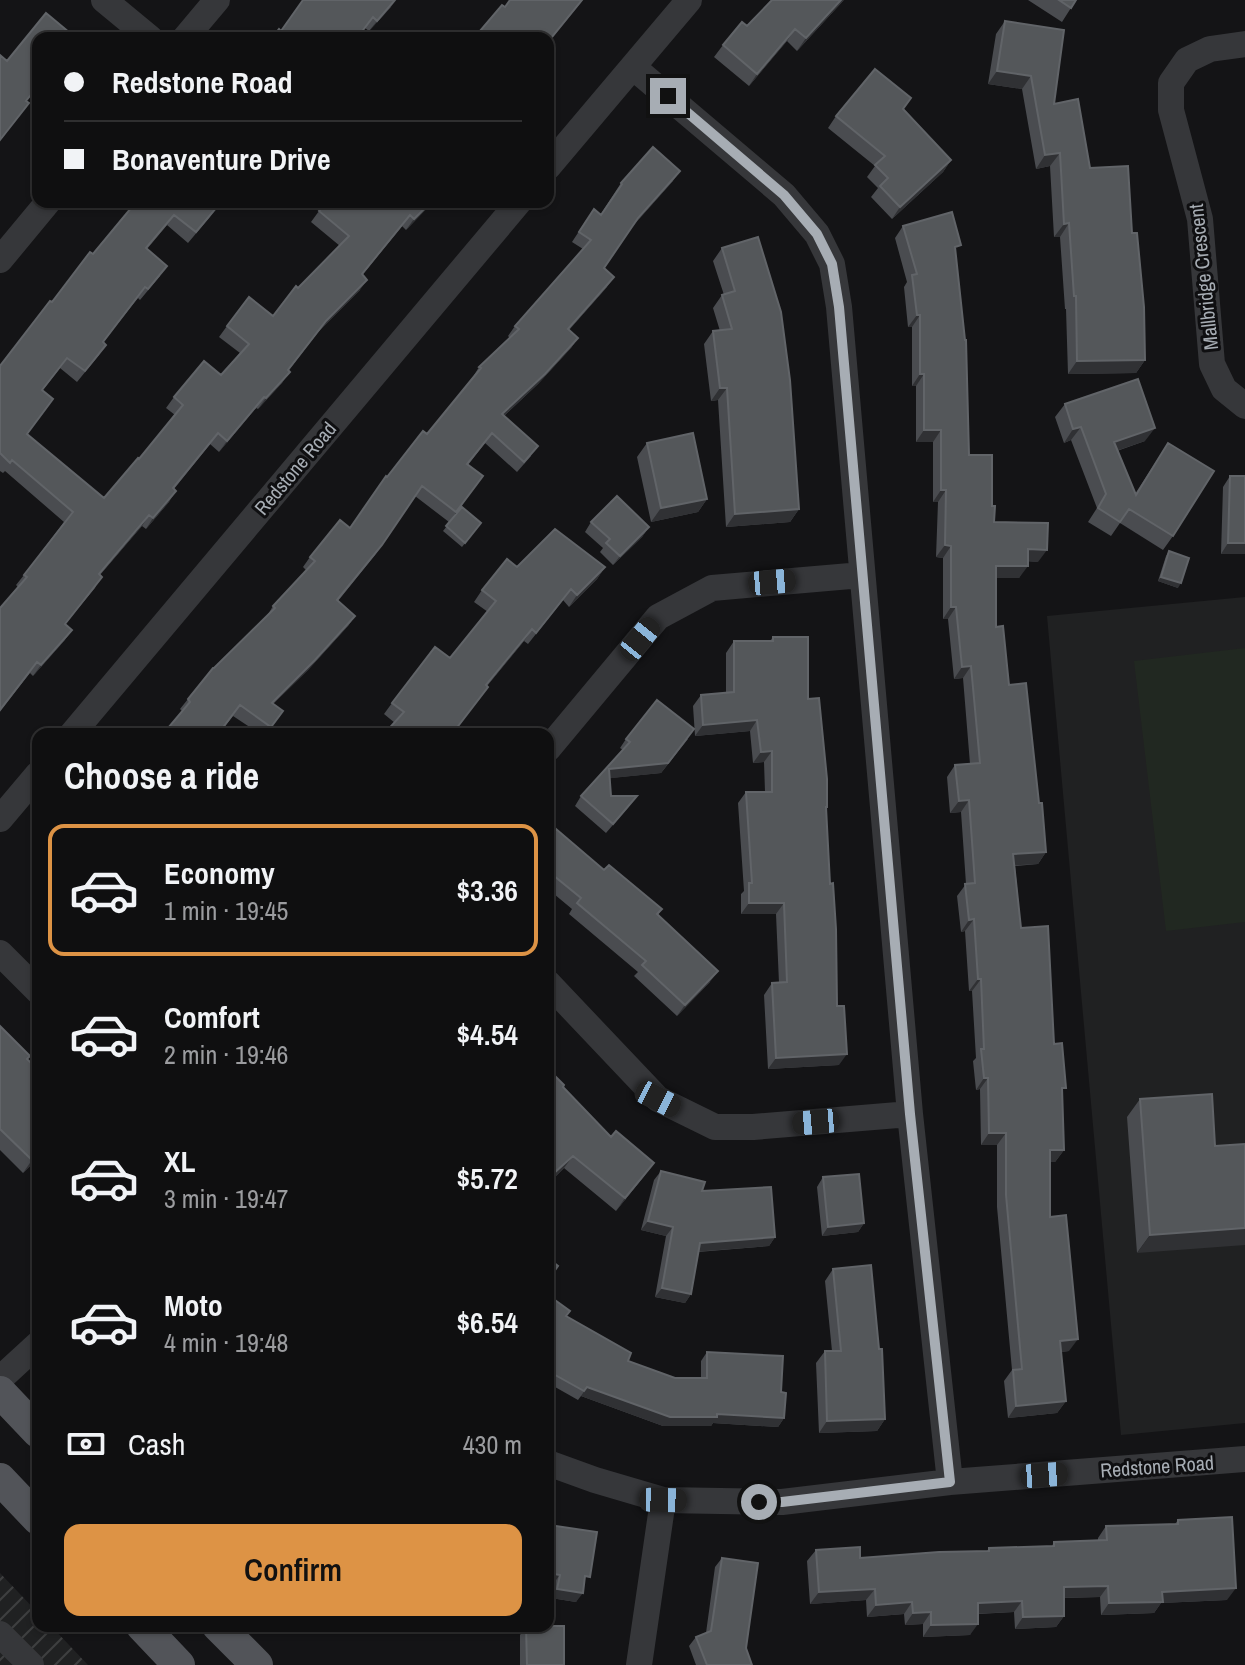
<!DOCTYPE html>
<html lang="en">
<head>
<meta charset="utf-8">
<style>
	:root { --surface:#0f0f10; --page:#181819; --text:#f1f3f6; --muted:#9b9c9f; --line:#2f2f30; --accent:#dd9345 }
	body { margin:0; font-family:"Archivo Narrow",sans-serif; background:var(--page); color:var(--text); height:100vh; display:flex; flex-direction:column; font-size:30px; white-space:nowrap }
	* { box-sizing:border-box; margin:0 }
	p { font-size:26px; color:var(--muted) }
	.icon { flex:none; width:44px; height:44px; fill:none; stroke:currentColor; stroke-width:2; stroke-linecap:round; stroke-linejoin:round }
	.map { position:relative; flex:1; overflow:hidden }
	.drawer { position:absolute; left:32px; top:728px; width:522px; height:904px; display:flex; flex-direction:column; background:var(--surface); border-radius:16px; box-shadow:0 2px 6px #0004,0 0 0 2px var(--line) }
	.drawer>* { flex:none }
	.top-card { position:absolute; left:32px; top:32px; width:522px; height:176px; border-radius:16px; box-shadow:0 2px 6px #0004,0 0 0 2px var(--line); display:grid; align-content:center; height:176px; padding:0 32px; background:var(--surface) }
	.end { position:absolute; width:36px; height:36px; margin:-18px; border:10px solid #a7adb4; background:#111; box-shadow:0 0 0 4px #111 }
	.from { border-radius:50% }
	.car { position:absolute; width:24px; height:48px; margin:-24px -12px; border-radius:10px; box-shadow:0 0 6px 2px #0007; background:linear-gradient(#222 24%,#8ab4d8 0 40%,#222 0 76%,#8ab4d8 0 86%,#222 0) }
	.top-card b { display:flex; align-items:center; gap:28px; height:76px; font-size:30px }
	.top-card b+b { border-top:2px solid var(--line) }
	.top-card i { width:20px; height:20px; background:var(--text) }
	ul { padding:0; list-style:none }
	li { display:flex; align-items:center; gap:24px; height:132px; margin:0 16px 12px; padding:0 16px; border:4px solid transparent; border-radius:16px }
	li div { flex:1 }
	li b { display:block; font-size:30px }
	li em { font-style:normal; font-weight:600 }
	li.active { border-color:var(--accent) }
	li>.icon { width:72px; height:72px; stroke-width:1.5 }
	h2 { padding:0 32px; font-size:36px; line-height:96px }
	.pay { display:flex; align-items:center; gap:20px; height:88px; padding:0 32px; font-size:30px }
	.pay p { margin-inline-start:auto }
	.action { display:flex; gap:16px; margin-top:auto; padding:16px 32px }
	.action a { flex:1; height:92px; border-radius:16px; background:var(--accent); color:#111; font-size:32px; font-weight:600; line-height:92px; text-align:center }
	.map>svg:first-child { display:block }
	.built { fill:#202122 }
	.industrial { fill:url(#industrial-furrows) }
	.grass { fill:#212821 }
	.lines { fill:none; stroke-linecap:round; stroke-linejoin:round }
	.minor { stroke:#36373a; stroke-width:26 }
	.major { stroke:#525459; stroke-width:32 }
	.wall { fill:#4a4c50 }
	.shaded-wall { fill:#303134 }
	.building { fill:#54575a; stroke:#616468; stroke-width:2 }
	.route { stroke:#a7adb4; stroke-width:10 }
	.labels { text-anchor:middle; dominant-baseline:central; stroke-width:6; stroke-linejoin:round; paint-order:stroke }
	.street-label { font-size:20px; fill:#a7adb4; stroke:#0f0f11 }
</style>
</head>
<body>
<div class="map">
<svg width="1245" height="1665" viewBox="0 0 1245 1665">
	<defs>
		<pattern id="industrial-furrows" width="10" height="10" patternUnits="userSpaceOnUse" patternTransform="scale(2)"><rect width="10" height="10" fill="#202122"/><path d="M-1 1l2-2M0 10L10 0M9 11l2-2" fill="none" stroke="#3e3f40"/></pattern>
	</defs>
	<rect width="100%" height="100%" fill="#141416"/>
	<path class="built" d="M1245,597V1423L1121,1435L1047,616Z"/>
	<path class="industrial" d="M0,1573L38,1613V1626H51L88,1665H0Z"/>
	<path class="grass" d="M1245,648V922L1166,931L1134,661Z"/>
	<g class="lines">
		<path class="minor" d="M104,0L150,38
			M185,38L217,0
			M1245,44L1210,49L1187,60L1171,83V110L1200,219L1212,364L1224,389L1245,406
			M633,67L784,195L817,234L832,264L839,307L910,1114L950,1482
			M548,167L689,0
			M0,260L48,202
			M72,734L519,202
			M548,749L658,617L712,588L862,575
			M0,819L38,774
			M0,953L38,991
			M548,983L658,1099L715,1127H753L910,1114
			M0,1379L38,1344
			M548,1463L595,1480L663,1500L782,1502L950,1482L1245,1459
			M0,1634L31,1665
			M639,1665L663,1500"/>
		<path class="major" d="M0,1392L38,1432
			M0,1479L38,1519
			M142,1626L179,1665
			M218,1626L257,1665"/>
	</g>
	<path class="wall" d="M844,0L797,51L787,41L749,86L714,57L723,45Z
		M1028,0H1076L1062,22Z
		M391,7L369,31L365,28L281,31Z
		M1005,21L1090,168L1132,233L1145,360L1136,373L1068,374L1066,309H1065L1060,237H1054L1050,166L1036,169L1022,89L988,84L996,34Z
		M904,109L951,160L943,172L892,219L871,197L878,188L867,177L875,166L828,128L836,116Z
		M673,181L632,227L604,268L607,287L569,330L578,338L571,348L538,384L504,416L531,456L517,472L485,443L468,465L483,476L449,522L415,496L375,555L338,601L355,616L348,626L308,670L273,704L283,711L266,734H260L233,716L219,734H163L182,711L180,709L188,699L267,616L273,606L306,570L303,567L310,557L350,528L387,477L427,434L473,377L479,367L510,338L508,336L515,326L583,249L572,242L587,219L601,214L621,183Z
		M136,202H218L215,206L217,207L209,218L188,243L167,225L147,249L160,276L140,300L138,298L103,342L99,355L77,382L60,368L42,391L53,399L27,434L104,498L139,459L175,415L166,408L174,397L221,375L240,353L219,337L227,326L273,316L298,288L340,246L311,222L319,211L433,202L406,230L402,226L362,275L360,290L318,332L288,371L282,383L258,409L256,408L219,452L210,444L174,489L169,502L146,529L142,526L100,575L95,588L65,624L72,630L64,641L33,676L30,673L0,711V608L18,587L16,585L24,575L64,522L5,471L3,473L0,471V366L52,302Z
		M903,226L955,254L969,455L992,506L994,522L1038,562L1028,561L1019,578H996V627L1009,685L1039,803L1046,852L1038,864L1015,866L1021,928L1054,1044L1062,1092L1064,1150L1055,1162H1050V1217L1069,1351L1061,1352L1066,1401L1057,1413L1008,1418L1004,1381L1012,1370L997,1207V1145H981L980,1089L976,1090L973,1061L976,1058L972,991H969L965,931L961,932L957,896L966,884L961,812L950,813L947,777L955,765L970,764L963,678L954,679L948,619H943V558L936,557L938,502H933V442H916V386H912V327H908L904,287L907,282L895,238Z
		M722,248L799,509L790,522L726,527L718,400L711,401L704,344L713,331H720L713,308L722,295H724L713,261Z
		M1065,404L1145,441L1117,451L1135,494L1168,443L1173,536L1163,550L1120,523L1111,536L1088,522L1097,508L1071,440L1064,443L1055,417Z
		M647,443L707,499L698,512L651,522L637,457Z
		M1230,476H1245V554H1221L1223,487Z
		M462,507L481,523L462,547L443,531Z
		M591,522L649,527L642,537L613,565L600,552L603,548L585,532Z
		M1169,551L1178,588L1158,581L1166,556Z
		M517,567H605L597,579L569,607L563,600L528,644L524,641L487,686L480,698L395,723L384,714L392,703L450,658L488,612L474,602L482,590Z
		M773,637L808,699L827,807L826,809L839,1065L768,1069L764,995L772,983H779L776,914H741V894L744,891L738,803L746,792H765L764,762L753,763L750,731L695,736L693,706L701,695L726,693V653L734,641H770Z
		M626,739H688L661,773L610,778L611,796L630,805L606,833L575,806L581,796L623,750L620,748Z
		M548,838L604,870L662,909L658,915L710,982L677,1016L634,976L638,972L569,914L572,909L548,889Z
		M0,1026L27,1059L38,1158L23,1173L0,1150Z
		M548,1069L563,1087L645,1175L616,1211L564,1168L548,1184Z
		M1140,1099L1215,1146L1137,1253L1127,1117Z
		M661,1171L775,1237L769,1246L698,1252L691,1294L685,1303L655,1297L666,1236L641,1230L654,1180Z
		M823,1177L864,1223L858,1232L822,1236L817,1187Z
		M833,1269L885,1419L877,1431L819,1433L816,1363L825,1351H832L825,1281Z
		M548,1295L566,1316L628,1361L675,1378H701V1361L707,1352L781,1392L784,1418L778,1427L713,1423L711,1426H663L581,1396L578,1400L548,1383Z
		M1178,1520L1227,1600L1161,1603L1154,1613L1101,1615L1100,1597L1064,1598V1616L1056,1627L1015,1629L1014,1612L978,1614L970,1635L923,1637V1624L905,1625L904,1614L867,1617L866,1600L810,1604L807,1561L816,1550L860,1558L987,1551L989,1548L1052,1546L1054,1542L1098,1541V1538L1106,1526L1175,1524Z
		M549,1525L584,1586L576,1602L551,1598L553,1584L548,1583V1527Z
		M722,1558L746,1648L752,1665H696L689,1646L696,1637L706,1633L715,1567Z
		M526,1626L564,1665H520V1635Z"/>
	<path class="shaded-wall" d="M396,0L391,7L369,31L377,21Z
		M582,0H583L548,43V42Z
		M841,0H844L797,51L806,38Z
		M795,29L787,41L749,86L757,74Z
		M997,71L1031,76L1022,89L988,84Z
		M1060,153L1050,166L1036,169L1045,155Z
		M951,160L943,172L892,219L900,207Z
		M680,171L673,181L631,228L638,218Z
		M431,202H433L406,230L414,219Z
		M174,215L167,225L138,259L146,248Z
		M410,215L402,226L354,285L362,274Z
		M1069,223L1060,237H1054L1064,224Z
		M614,277L607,287L561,339L568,329Z
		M367,280L360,290L318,332L280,381L326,321Z
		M917,315H920L912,327H908Z
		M578,338L571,348L538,384L495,424L502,414Z
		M1145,360L1136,373L1068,374L1077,361Z
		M290,372L282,383L258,409L266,398Z
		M920,374H924L916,386H912Z
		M720,388H727L718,400L711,401Z
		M264,397L256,408L219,452L227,441Z
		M1081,427L1071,440L1064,443L1073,429Z
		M1155,428L1145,441L1104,455L1114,442Z
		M924,430H941L933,442H916Z
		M941,490H946L938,502H933Z
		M176,491L169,502L146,529L153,518Z
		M707,499L698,512L651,522L661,508Z
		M799,509L790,522L726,527L735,514Z
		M149,515L142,526L91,585L99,574Z
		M649,527L642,537L613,565L620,556Z
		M1228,543H1245V554H1221Z
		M945,545L951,546L943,558L936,557Z
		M1028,549L1047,550L1038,562L1020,561Z
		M996,566H1028L1019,578H988Z
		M605,567L597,579L569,607L577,595Z
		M1161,577L1181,583L1178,588L1158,581Z
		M951,607H956L948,619H943Z
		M355,616L348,626L308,670L264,713L272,703Z
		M532,629L524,641L478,697L486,685Z
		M72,630L64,641L33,676L41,665Z
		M971,666L963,678L954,679L962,667Z
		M757,720L750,731L695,736L703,725Z
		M694,729L661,773L603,779L609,769Z
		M772,751L764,762L753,763L761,752Z
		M969,800L961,812L950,813L959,801Z
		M1046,852L1038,864L1005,866L1013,854Z
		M749,903H784L776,914H741Z
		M974,919L965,931L961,932L969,920Z
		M718,971L710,982L677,1016L685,1005Z
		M978,979H981L972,991H969Z
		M847,1054L839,1065L768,1069L776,1058Z
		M984,1078H988L980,1089L976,1090Z
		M989,1133H1006L997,1145H981Z
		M1050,1150H1064L1055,1162H1042Z
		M38,1154V1158L23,1173L32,1160Z
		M573,1156L564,1168L548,1184L554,1173Z
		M654,1163L645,1175L616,1211L625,1198Z
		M648,1221L673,1227L666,1236L641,1230Z
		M864,1223L858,1232L822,1236L828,1227Z
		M1245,1228V1245L1137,1253L1150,1235Z
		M775,1237L769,1246L693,1252L700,1243Z
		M662,1288L691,1294L685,1303L655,1297Z
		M1078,1339L1069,1351L1052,1353L1060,1341Z
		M587,1387L717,1414L784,1418L778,1427L713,1423L711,1426H663L581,1396Z
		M1066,1401L1057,1413L1008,1418L1016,1406Z
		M885,1419L877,1431L819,1433L827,1421Z
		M548,1573L560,1575L553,1584L548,1583Z
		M1108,1586L1100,1597L1056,1598L1064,1587Z
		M1236,1588L1227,1600L1161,1603L1154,1613L1101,1615L1109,1603L1162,1592Z
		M557,1589L583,1593L576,1602L551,1598Z
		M875,1589L866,1600L810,1604L819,1592Z
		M1022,1601L1014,1612L970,1614L978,1603Z
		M912,1602L904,1614L867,1617L876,1605Z
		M931,1612L923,1624L905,1625L913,1613Z
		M1064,1616L1056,1627L1015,1629L1023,1617Z
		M978,1624L970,1635L923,1637L931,1625Z"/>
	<path class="building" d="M303,0H395L377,21L373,17L357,38H272L279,29L281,31Z
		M510,0H582L548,42V38H474L502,5L505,7Z
		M772,0H841L806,38L795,29L757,74L723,45L742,22L747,26Z
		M1059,0H1076L1071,8Z
		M46,13L76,38H38V86L26,101L29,103L0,140V55L7,61Z
		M1005,21L1064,30L1054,104L1078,99L1090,168L1128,166L1132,233H1137L1144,307L1145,360L1077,361L1076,296H1074L1069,223L1064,224L1060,153L1045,155L1031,76L997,71Z
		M875,69L911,98L903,109L951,160L900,207L880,186L888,178L875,165L885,156L836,116Z
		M653,147L680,171L638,218L604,268L614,277L568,329L578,338L545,374L502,414L538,446L524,462L492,433L467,464L483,476L456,512L422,486L382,545L337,600L355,616L315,660L272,703L283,711L271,727L240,705L218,734H163L190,702L188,699L213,668H214L275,608L273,606L315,561L310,557L340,520L350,528L386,476L387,477L423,431L427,434L481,368L479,367L519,329L515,326L591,240L579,232L594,209L601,215L622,184L621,183Z
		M136,202H216L214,205L217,207L196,232L174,215L146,248L167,266L148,289L145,287L103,342L106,345L85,371L67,358L42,390L53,399L27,434L104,498L138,458L139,459L183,405L174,397L204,361L221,375L249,344L227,326L249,297L273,316L296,286L298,288L349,236L319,211L327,202H431L414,219L410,215L362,274L367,280L326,321L288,370L290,372L266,398L264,397L227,441L218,433L173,488L176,491L153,518L149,515L99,574L102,577L65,624L72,630L41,665L37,662L0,710V608L27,577L24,575L73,512L12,460L10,463L0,453V366L50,301L52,302L90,252L93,254Z
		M952,212L961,245L955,247L965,340H966L969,455H992V506H995L994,522L1048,523L1047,550L1028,549V566H996V627L1003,626L1009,685L1026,683L1039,803H1042L1046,852L1013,854L1021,928L1048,926L1054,1044L1062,1043L1066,1088H1062L1064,1150H1050V1217L1066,1215L1078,1339L1060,1341L1066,1401L1016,1406L1013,1370L1022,1369L1006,1195V1133H989L988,1078H984L981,1049H984L981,979H978L974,919L969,920L965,884L975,883L969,800L959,801L955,765L980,763L971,666L962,667L956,607H951V546L945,545L946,490H941V430H924V374H920V315H917L912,275L917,274L903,226Z
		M758,237L781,312L790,380L799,509L735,514L727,388H720L713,331L732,329L722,295L735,291L722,248Z
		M1138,379L1155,428L1114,442L1136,495L1168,443L1214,471L1173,536L1129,509L1120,522L1098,508L1106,494L1081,427L1073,429L1065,404Z
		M693,433L707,499L661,508L647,443Z
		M1230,476H1245V543H1228Z
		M617,496L649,527L620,556L606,543L610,539L591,522Z
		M462,507L481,523L465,543L446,526Z
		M555,529L605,567L577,595L571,589L536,633L532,629L486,685L488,687L452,734H384L404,712L392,703L435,647L450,658L496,601L482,590L507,559L517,567Z
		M1169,551L1189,558L1181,583L1161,577Z
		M773,637H808V699L819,698L827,779V807H826L830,884L833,883L836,929L837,1006H844L847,1054L776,1058L772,983L787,982L784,903H749V883H752L746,792H772V751L761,752L757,720L703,725L701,695L734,692V641H773Z
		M657,700L694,729L668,763L609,769L611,796H637L613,824L581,796L630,742L626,739Z
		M556,829L604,870L609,865L662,909L657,914L718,971L685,1005L642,965L646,961L577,903L581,898L548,871V838Z
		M0,1026L30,1056L27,1059L38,1070V1154L32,1160L0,1129Z
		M548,1069L564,1085L563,1087L611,1137L616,1131L654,1163L625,1198L573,1156L554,1173L548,1167Z
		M1212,1094L1215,1146L1245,1144V1228L1150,1235L1140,1099Z
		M661,1171L705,1182L702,1191L771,1187L775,1237L700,1243L691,1294L662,1288L673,1227L648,1221Z
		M859,1174L864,1223L828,1227L823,1177Z
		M548,1258L558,1266L548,1280Z
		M871,1265L879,1349H882L885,1419L827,1421L825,1351H841L833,1269Z
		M548,1295L570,1311L566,1316L631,1353L628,1361L675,1378H707V1352L783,1356L781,1392L786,1393L784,1418L717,1414V1417H670L587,1387L584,1391L548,1371Z
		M1232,1517L1236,1588L1162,1592L1163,1602L1109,1603L1108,1586L1064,1587V1616L1023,1617L1022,1601L978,1603V1624L931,1625V1612L913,1613L912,1602L876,1605L875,1589L819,1592L816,1550L860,1547V1558L939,1552L989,1551V1548L1054,1546V1542L1107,1540L1106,1526L1178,1524V1520Z
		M549,1525L597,1532L590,1577L585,1576L583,1593L557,1589L560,1575L548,1573V1534Z
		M722,1558L758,1563L746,1648L752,1665H707L696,1637L711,1631Z
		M526,1626H564V1665H527Z"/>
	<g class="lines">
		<path class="route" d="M668,96L784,195L817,234L832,264L839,307L910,1114L950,1482L782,1502H759"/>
	</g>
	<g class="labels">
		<g class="street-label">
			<text transform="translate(1203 277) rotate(-96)">Mallbridge Crescent</text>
			<text transform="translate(295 468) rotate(-50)">Redstone Road</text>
			<text transform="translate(1157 1466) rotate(-4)">Redstone Road</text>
		</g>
	</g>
</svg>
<i class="end from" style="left:759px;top:1502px"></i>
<i class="end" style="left:668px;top:96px"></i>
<i class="car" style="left:772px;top:582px;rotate:85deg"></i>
<i class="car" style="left:640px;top:639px;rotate:39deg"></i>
<i class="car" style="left:658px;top:1099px;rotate:117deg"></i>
<i class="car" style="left:816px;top:1122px;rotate:265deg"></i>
<i class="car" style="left:1044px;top:1475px;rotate:86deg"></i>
<i class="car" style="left:663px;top:1500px;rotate:91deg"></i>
<div class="top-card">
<b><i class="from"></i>Redstone Road</b>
<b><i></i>Bonaventure Drive</b>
</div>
<section class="drawer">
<h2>Choose a ride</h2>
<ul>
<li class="active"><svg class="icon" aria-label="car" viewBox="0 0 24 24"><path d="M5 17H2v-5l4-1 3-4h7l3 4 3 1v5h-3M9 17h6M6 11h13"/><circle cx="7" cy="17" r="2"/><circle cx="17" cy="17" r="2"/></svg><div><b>Economy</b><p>1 min · 19:45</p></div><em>$3.36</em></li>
<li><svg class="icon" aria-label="car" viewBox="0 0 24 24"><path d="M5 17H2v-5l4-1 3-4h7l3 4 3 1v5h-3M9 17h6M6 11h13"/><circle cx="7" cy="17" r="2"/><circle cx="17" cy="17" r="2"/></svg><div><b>Comfort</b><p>2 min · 19:46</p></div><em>$4.54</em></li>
<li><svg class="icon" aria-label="car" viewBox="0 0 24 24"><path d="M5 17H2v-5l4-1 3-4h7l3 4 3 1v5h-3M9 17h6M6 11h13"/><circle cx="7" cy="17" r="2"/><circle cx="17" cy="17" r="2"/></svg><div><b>XL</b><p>3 min · 19:47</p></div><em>$5.72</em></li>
<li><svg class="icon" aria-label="car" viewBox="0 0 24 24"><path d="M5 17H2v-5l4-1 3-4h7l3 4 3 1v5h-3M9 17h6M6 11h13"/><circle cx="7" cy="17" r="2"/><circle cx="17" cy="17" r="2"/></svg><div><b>Moto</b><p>4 min · 19:48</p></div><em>$6.54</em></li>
</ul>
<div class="pay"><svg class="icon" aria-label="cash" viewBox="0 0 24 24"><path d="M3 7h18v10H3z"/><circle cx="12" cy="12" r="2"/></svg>Cash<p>430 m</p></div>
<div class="action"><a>Confirm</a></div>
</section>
</div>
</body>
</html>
